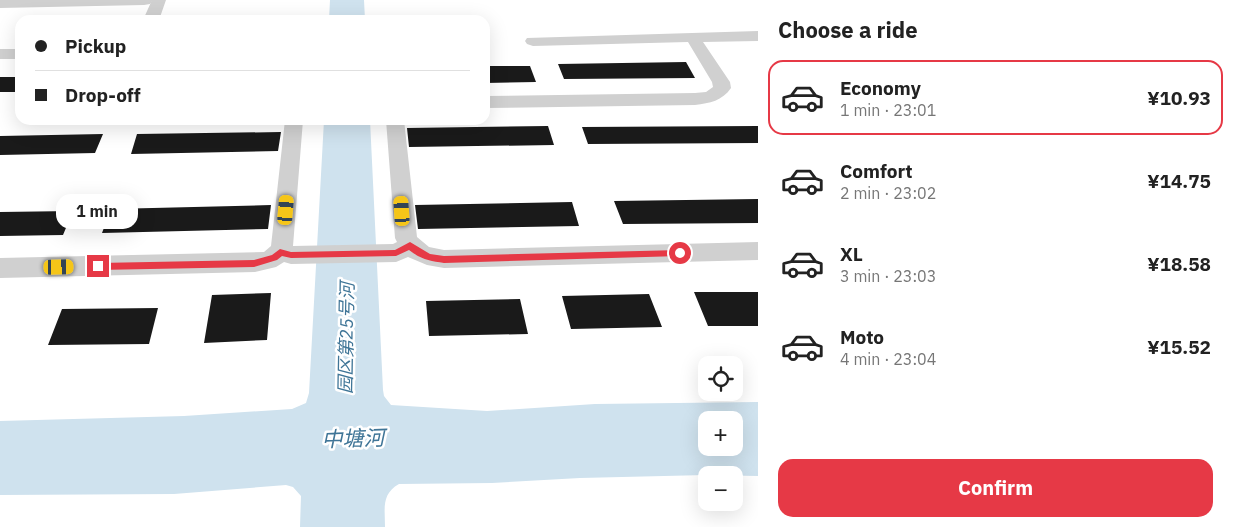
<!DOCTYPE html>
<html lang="en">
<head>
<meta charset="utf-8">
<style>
	:root { --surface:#fff; --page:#f2f2f2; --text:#222; --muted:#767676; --line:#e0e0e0; --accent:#e63946 }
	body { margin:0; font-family:"IBM Plex Sans","Noto Sans SC",sans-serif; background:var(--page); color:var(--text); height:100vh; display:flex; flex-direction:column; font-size:19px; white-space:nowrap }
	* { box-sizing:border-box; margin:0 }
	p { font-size:16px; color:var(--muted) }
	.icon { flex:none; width:28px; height:28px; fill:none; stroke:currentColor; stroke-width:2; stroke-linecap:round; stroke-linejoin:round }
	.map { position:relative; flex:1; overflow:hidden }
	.sheet { display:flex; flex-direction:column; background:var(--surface); width:475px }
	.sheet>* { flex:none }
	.guide { position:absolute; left:15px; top:15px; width:475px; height:110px; border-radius:15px; box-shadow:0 5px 20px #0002; display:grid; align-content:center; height:110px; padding:0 20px; background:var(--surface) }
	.buttons { position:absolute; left:698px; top:356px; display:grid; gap:10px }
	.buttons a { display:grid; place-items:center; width:45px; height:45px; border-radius:10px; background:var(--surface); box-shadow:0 5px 20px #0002; font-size:25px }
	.end { position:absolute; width:22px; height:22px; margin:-11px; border:6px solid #e63946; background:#fff; box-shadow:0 0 0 2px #fff }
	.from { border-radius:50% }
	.bubble { position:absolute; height:35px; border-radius:15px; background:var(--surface); box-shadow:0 5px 20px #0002; font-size:16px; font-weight:700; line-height:35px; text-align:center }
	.car { position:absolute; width:15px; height:30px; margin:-15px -8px; border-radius:6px; box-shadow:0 0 4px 1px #0007; background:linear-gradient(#f5c518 24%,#345 0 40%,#f5c518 0 76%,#345 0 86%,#f5c518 0) }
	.guide b { display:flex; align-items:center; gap:18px; height:48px; font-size:19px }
	.guide b+b { border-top:1px solid var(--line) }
	.guide i { width:12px; height:12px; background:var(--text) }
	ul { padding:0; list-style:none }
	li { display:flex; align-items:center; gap:15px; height:75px; margin:0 10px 8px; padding:0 10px; border:2px solid transparent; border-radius:15px }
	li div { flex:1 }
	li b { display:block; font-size:19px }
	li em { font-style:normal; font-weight:700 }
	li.current { border-color:var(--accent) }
	li>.icon { width:45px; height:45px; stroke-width:1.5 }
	h2 { padding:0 20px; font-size:22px; line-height:60px }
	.action { display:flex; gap:10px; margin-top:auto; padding:10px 20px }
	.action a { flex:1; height:58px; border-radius:15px; background:var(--accent); color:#fff; font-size:20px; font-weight:700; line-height:58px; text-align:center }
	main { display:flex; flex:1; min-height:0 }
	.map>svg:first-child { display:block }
	.water { fill:#cfe2ee; fill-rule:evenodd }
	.building { fill:#1a1a1a }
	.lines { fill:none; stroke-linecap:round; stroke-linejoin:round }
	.minor { fill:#d0d0d0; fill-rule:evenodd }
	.tertiary { fill:#d0d0d0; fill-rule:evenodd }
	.route { fill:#e63946 }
	.labels { text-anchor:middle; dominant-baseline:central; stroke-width:5; stroke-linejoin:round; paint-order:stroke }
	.water-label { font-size:18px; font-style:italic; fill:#3f7597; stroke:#fff }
	.near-water-label { font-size:21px; font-style:italic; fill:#3f7597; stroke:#fff }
</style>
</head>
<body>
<main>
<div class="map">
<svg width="758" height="527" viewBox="0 0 758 527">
	<rect width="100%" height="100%" fill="#fff"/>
	<path class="water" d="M330,0H364L365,20H329Z
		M324,120H370L383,390L384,396L391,405L487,411L595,404L758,402V476L706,475L580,478L492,483L399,484C381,494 385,509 385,527H300L301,496L293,487L286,485L174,494L0,495V421L184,416L292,409L306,403L309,393ZM706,420H734V448H706Z"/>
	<path class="building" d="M686,62L695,78L564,79L558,64Z
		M485,66H530L536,82L485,83Z
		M0,77H20V92H0Z
		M548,126L554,145L409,147L407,128Z
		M758,126V143L588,144L582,127Z
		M281,132L278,151L131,154L137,134Z
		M103,134L95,153L0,155V136Z
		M758,199V223L623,224L614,201Z
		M572,202L579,226L418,229L415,205Z
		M271,205L268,229L102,233L111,209Z
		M73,211L63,235L0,236V212Z
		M694,292H758V326H708Z
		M271,293L267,340L204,343L212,295Z
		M649,294L662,327L571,329L562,296Z
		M520,299L528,334L429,336L426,301Z
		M158,308L149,344L48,345L62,309Z"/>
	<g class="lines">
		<path class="minor" d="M152,0H166L159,20H143Z
			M758,31V41L703,42L730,82L731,88C722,101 710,103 695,105L485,108V96L695,93L706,92L713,87L712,82L688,42L533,46L527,44L525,41L527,38Z
			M0,49H20V59H0Z
			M285,120H303L293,246L393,244L397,242L395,238L386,120H404L417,237L429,247L444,250L758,242V260L444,268L427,265L408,257L396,262L291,264L284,262L276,267L255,272L0,278V258L264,252L271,246Z"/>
		<path class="tertiary" d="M0,0H153L150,4L144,5L0,8Z"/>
	</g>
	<path class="route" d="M410,242L430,254L444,256L680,250L684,253L680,256L444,263C430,261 420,259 409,250L396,256L291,258L282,256L277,260L254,267L98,270L94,266L98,263L254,260L272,255L280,249L291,252L395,250Z"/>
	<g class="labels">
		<g class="water-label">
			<text transform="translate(346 338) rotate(-89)">园区第25号河</text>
		</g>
		<g class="near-water-label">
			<text transform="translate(353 438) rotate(-2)">中塘河</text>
		</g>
	</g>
</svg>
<div class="buttons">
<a><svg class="icon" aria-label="locate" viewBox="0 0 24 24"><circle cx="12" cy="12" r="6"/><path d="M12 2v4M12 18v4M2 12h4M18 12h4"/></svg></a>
<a>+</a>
<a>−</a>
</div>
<i class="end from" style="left:680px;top:253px"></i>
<i class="end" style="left:98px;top:266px"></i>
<div class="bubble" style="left:56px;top:194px;width:82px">1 min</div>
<i class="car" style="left:286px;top:210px;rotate:5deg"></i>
<i class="car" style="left:402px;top:211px;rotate:356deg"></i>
<i class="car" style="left:59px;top:267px;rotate:89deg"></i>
<div class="guide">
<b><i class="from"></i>Pickup</b>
<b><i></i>Drop-off</b>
</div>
</div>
<section class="sheet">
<h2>Choose a ride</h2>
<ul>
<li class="current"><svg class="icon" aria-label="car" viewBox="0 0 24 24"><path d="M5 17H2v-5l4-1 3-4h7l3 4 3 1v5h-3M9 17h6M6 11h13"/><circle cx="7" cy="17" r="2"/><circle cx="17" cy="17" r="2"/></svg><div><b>Economy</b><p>1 min · 23:01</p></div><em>¥10.93</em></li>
<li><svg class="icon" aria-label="car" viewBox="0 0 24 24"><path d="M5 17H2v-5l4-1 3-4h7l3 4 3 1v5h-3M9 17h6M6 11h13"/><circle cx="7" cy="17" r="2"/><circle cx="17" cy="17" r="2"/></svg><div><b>Comfort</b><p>2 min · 23:02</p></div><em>¥14.75</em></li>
<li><svg class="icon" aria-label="car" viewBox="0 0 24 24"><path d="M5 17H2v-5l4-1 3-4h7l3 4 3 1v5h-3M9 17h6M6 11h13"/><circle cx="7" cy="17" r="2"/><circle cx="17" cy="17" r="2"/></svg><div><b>XL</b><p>3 min · 23:03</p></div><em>¥18.58</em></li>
<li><svg class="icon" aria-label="car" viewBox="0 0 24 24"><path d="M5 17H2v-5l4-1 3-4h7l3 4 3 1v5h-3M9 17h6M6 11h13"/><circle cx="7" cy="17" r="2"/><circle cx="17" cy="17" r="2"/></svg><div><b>Moto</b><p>4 min · 23:04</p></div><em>¥15.52</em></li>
</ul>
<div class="action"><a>Confirm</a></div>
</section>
</main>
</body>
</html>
